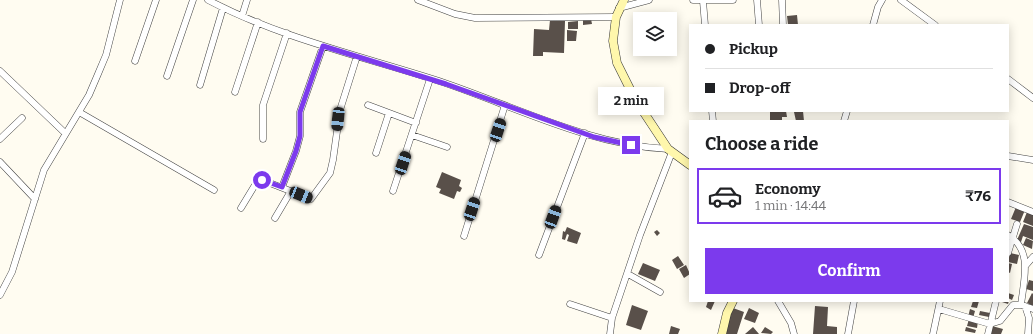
<!DOCTYPE html>
<html lang="en">
<head>
<meta charset="utf-8">
<style>
	:root { --surface:#fff; --page:#f2f2f2; --text:#202124; --muted:#757577; --line:#e0e0e0; --accent:#7c3aed }
	body { margin:0; font-family:Bitter,serif; background:var(--page); color:var(--text); height:100vh; display:flex; flex-direction:column; font-size:15px; white-space:nowrap }
	* { box-sizing:border-box; margin:0 }
	p { font-size:13px; color:var(--muted) }
	.icon { flex:none; width:22px; height:22px; fill:none; stroke:currentColor; stroke-width:2; stroke-linecap:round; stroke-linejoin:round }
	.map { position:relative; flex:1; overflow:hidden }
	.sheet { position:absolute; left:689px; top:120px; width:320px; height:182px; display:flex; flex-direction:column; background:var(--surface); border-radius:0px; box-shadow:0 2px 10px #0003 }
	.sheet>* { flex:none }
	.hud { position:absolute; left:689px; top:24px; width:320px; height:88px; border-radius:0px; box-shadow:0 2px 10px #0003; display:grid; align-content:center; height:88px; padding:0 16px; background:var(--surface) }
	.controls { position:absolute; left:633px; top:12px; display:grid; gap:8px }
	.controls a { display:grid; place-items:center; width:44px; height:44px; border-radius:0px; background:var(--surface); box-shadow:0 2px 10px #0003; font-size:20px }
	.end { position:absolute; width:18px; height:18px; margin:-9px; border:5px solid #7c3aed; background:#fff; box-shadow:0 0 0 2px #fff }
	.from { border-radius:50% }
	.bubble { position:absolute; height:28px; border-radius:0px; background:var(--surface); box-shadow:0 2px 10px #0003; font-size:13px; font-weight:700; line-height:28px; text-align:center }
	.car { position:absolute; width:12px; height:24px; margin:-12px -6px; border-radius:5px; box-shadow:0 0 3px 1px #0007; background:linear-gradient(#222 24%,#8ab4d8 0 40%,#222 0 76%,#8ab4d8 0 86%,#222 0) }
	.hud b { display:flex; align-items:center; gap:14px; height:38px; font-size:15px }
	.hud b+b { border-top:1px solid var(--line) }
	.hud i { width:10px; height:10px; background:var(--text) }
	ul { padding:0; list-style:none }
	li { display:flex; align-items:center; gap:12px; height:56px; margin:0 8px 6px; padding:0 8px; border:2px solid var(--line); border-radius:0px }
	li div { flex:1 }
	li b { display:block; font-size:15px }
	li em { font-style:normal; font-weight:700 }
	li.current { border-color:var(--accent) }
	li>.icon { width:36px; height:36px; stroke-width:1.5 }
	h2 { padding:0 16px; font-size:18px; line-height:48px }
	.primary-button { display:flex; gap:8px; margin-top:auto; padding:8px 16px }
	.primary-button a { flex:1; height:46px; border-radius:0px; background:var(--accent); color:#fff; font-size:16px; font-weight:700; line-height:46px; text-align:center }
	.map>svg:first-child { display:block }
	.building { fill:#59504a }
	.lines { fill:none; stroke-linecap:round; stroke-linejoin:round }
	.street-casing { stroke:#424242; stroke-width:7 }
	.secondary-casing { stroke:#313131; stroke-width:9 }
	.street { stroke:#fff; stroke-width:6 }
	.secondary { stroke:#fff7ac; stroke-width:8 }
	.route { stroke:#7c3aed; stroke-width:5 }
</style>
</head>
<body>
<div class="map">
<svg width="1033" height="334" viewBox="0 0 1033 334">
	<rect width="100%" height="100%" fill="#fffcf1"/>
	<path class="building" d="M797,15L798,25H788L787,16Z
		M591,19L592,24L583,25V20Z
		M550,20L565,21L564,53L543,52V56H533L534,29L549,30Z
		M578,21V29H568V22Z
		M567,30L577,31L576,41H567Z
		M770,111H786L787,117H782V121H770Z
		M803,111L804,121H796L794,112Z
		M442,172L461,180L459,186L462,188L460,192L457,191L454,199L439,193L441,189L436,187Z
		M1016,207L1025,210L1020,222L1011,219Z
		M1027,212L1033,214V226L1023,222Z
		M1024,224L1033,227V240L1023,236L1021,242L1017,240Z
		M567,227L581,233L577,244L567,241L569,235L567,234L565,240L562,239L563,231L565,232Z
		M657,230L660,233L657,236L654,232Z
		M1026,238L1033,241L1032,249L1023,245Z
		M1010,253L1019,255L1017,264L1008,262Z
		M678,256L684,265L677,269L672,260Z
		M643,263L660,270L655,281L638,274Z
		M1008,263L1012,264L1010,273L1008,272Z
		M686,265L690,274L684,278L679,269Z
		M1029,280L1033,281V291L1026,289Z
		M1008,293L1014,295L1012,300L1008,298Z
		M1032,293L1033,294V306L1027,303Z
		M708,301H715L711,310L706,307Z
		M973,301H979L977,308L971,307Z
		M999,301H1009L1008,304Z
		M632,305L648,311L641,330L626,325Z
		M815,306L828,307L827,326L837,327V334H813Z
		M733,308L744,312L737,334H724Z
		M749,308L759,313L755,323L744,319Z
		M970,309L975,311L973,318L968,317Z
		M980,311L990,313L989,317L979,315Z
		M969,319L978,321L977,328L967,326Z
		M671,326L680,329L678,334H669Z
		M992,326L1003,329L1001,334H990Z
		M753,327L759,334H745Z
		M765,327L773,332L771,334L761,333Z
		M966,327L976,330L975,333L965,331Z"/>
	<g class="lines">
		<defs>
			<path id="street" d="M208,0C282,39 366,57 445,83C518,108 590,145 668,149
				M418,0L455,14L475,18L616,17
				M693,0H733
				M757,0L759,25
				M782,0L783,25
				M901,0L935,25
				M703,1L705,25
				M619,8L649,0
				M242,16L247,0
				M873,25L878,7L882,0
				M135,61L156,0
				M0,71L65,133
				M167,76L193,0
				M1008,79L1033,98
				M200,85L223,8
				M235,92L258,22
				M368,105L416,123
				M712,111L713,121
				M79,112L214,190
				M844,121L847,111
				M412,135L447,147
				M0,139L22,118
				M263,139V105L287,33
				M376,153L389,113
				M1008,156L1033,160
				M0,162L35,199
				M282,187L296,151L300,136V112L323,46
				M393,191L430,79
				M1008,202L1033,212
				M241,208L258,180H262L311,199L330,173L333,160L340,110L357,56
				M275,218L291,191
				M1008,235C1033,250 1024,279 1021,305
				M464,236L505,105
				M1008,253L1017,224
				M539,255L585,133
				M1026,265L1033,257
				M628,274L660,292
				M0,295L12,272L44,170L89,95L98,74L106,55L120,0
				M778,301L791,323L794,334
				M570,304L612,318
				M1025,306L1029,318L1028,334
				M939,309L990,324L1000,321L1013,305H1021L1033,309
				M610,334L612,318L640,235L672,152
				M848,334L854,301
				M933,334L940,301
				M988,334L996,301"/>
			<path id="secondary" d="M624,0L616,17L613,41L617,63L635,99L668,149L690,165
				M722,334L727,313L733,301"/>
		</defs>
		<use href="#street" class="street-casing"/>
		<use href="#secondary" class="secondary-casing"/>
		<use href="#street" class="street"/>
		<use href="#secondary" class="secondary"/>
	</g>
	<g class="lines">
		<path class="route" d="M262,180L282,187L296,151L300,136V112L323,46L446,84L594,137L631,145"/>
	</g>
</svg>
<div class="controls">
<a><svg class="icon" aria-label="layers" viewBox="0 0 24 24"><path d="M12 4l9 5-9 5-9-5zM3 14l9 5 9-5"/></svg></a>
</div>
<i class="end from" style="left:262px;top:180px"></i>
<i class="end" style="left:631px;top:145px"></i>
<div class="bubble" style="left:598px;top:87px;width:66px">2 min</div>
<i class="car" style="left:338px;top:119px;rotate:186deg"></i>
<i class="car" style="left:498px;top:130px;rotate:18deg"></i>
<i class="car" style="left:403px;top:163px;rotate:18deg"></i>
<i class="car" style="left:301px;top:195px;rotate:112deg"></i>
<i class="car" style="left:472px;top:209px;rotate:18deg"></i>
<i class="car" style="left:553px;top:217px;rotate:20deg"></i>
<div class="hud">
<b><i class="from"></i>Pickup</b>
<b><i></i>Drop-off</b>
</div>
<section class="sheet">
<h2>Choose a ride</h2>
<ul>
<li class="current"><svg class="icon" aria-label="car" viewBox="0 0 24 24"><path d="M5 17H2v-5l4-1 3-4h7l3 4 3 1v5h-3M9 17h6M6 11h13"/><circle cx="7" cy="17" r="2"/><circle cx="17" cy="17" r="2"/></svg><div><b>Economy</b><p>1 min · 14:44</p></div><em>₹76</em></li>
</ul>
<div class="primary-button"><a>Confirm</a></div>
</section>
</div>
</body>
</html>
